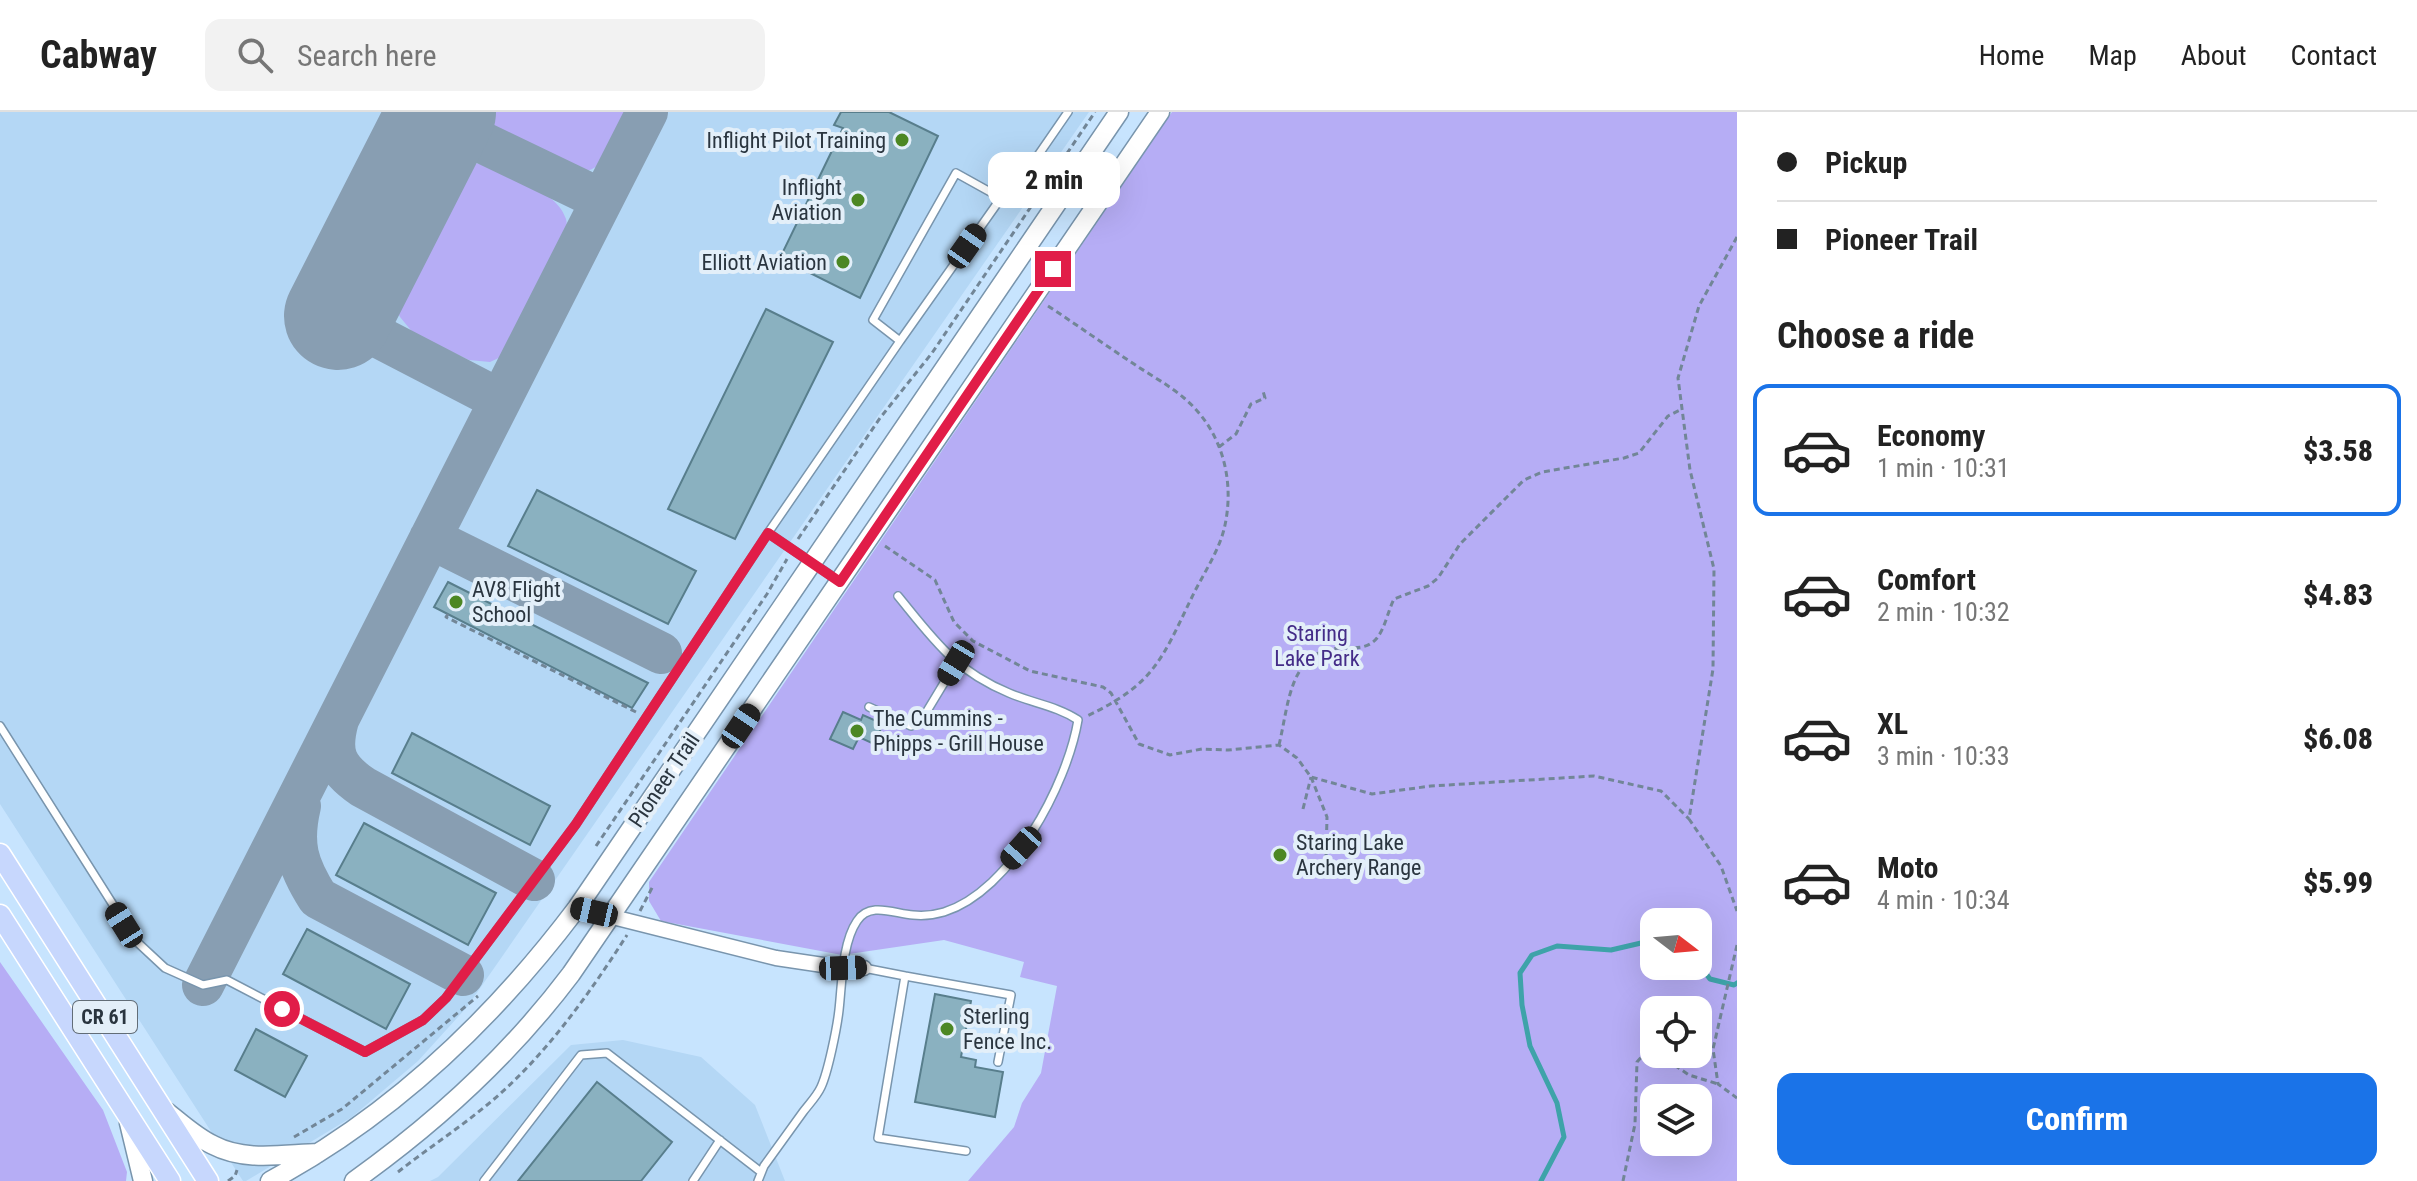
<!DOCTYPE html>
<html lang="en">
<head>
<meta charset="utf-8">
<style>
	:root { --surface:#fff; --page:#f2f2f2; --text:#222; --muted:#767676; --line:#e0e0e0; --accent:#1a73e8 }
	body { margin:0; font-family:"Roboto Condensed",sans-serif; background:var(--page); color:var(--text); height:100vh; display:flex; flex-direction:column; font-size:30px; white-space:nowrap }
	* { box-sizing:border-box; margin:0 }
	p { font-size:26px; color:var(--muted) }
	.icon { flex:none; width:44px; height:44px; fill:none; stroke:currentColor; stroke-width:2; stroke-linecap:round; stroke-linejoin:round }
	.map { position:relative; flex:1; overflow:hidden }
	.drawer { display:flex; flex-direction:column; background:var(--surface); width:680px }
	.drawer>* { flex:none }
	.banner { display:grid; align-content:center; height:176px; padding:0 40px; background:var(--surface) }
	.needle { width:52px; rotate:106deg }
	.tools { position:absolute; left:1640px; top:796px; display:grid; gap:16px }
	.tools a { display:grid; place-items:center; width:72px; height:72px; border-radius:16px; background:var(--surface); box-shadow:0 8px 32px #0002; font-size:40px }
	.end { position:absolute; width:36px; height:36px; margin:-18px; border:10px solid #e11d48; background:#fff; box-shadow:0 0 0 4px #fff }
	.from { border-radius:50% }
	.bubble { position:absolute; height:56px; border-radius:16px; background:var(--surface); box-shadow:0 8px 32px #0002; font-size:26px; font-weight:800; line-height:56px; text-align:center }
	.car { position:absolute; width:24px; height:48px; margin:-24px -12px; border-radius:10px; box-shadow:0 0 6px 2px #0007; background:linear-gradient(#222 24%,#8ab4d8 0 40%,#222 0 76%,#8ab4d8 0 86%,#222 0) }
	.banner b { display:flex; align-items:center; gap:28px; height:76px; font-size:30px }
	.banner b+b { border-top:2px solid var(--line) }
	.banner i { width:20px; height:20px; background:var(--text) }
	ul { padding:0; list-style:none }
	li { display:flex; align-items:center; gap:24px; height:132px; margin:0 16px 12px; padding:0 24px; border:4px solid transparent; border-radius:16px }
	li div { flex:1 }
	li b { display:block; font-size:30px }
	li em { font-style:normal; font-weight:800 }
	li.selected { border-color:var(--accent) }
	li>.icon { width:72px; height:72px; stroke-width:1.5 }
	h2 { padding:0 40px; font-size:36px; line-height:96px }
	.cta { display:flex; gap:16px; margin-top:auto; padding:16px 40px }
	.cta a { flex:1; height:92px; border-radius:16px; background:var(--accent); color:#fff; font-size:32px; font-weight:800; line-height:92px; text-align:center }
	header { display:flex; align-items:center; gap:48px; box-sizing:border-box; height:112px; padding:0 40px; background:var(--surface); border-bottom:2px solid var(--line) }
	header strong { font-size:38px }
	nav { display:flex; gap:44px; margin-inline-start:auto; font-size:28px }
	.search { width:560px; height:72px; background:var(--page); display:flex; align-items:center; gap:20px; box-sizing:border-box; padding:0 28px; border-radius:16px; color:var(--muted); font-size:30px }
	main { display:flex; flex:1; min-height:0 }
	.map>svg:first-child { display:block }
	.built { fill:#b4d7f5 }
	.green { fill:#b6adf5; fill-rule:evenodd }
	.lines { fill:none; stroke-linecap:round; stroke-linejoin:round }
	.stream { stroke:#3ea3a9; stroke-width:5 }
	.taxiway { stroke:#889eb2; stroke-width:42 }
	.runway { stroke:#889eb2; stroke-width:108 }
	.building { fill:#8ab1c0; stroke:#587e8c; stroke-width:2 }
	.service-casing { stroke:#7995ad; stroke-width:10 }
	.minor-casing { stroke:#7995ad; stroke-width:17 }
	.secondary-casing { stroke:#7995ad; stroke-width:21 }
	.primary-casing { stroke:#fff; stroke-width:23 }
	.path { stroke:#728697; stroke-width:3; stroke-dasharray:6 4; stroke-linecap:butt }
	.service { stroke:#fff; stroke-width:7 }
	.minor { stroke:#fff; stroke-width:14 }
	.secondary { stroke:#fff; stroke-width:18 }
	.primary { stroke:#c7d7fd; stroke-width:20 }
	.route { stroke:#e11d48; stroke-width:10 }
	.poi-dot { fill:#4c8723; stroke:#e3eff9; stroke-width:3 }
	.labels { text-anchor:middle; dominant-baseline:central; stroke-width:8; stroke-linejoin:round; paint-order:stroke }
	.shield { fill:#e3eff9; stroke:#626d77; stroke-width:2 }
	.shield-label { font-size:20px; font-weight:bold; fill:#2a353f }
	.poi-label { font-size:22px; fill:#2a353f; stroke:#e3eff9; text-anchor:start }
	.park-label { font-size:22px; fill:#442c88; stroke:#e3eff9 }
	.street-label { font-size:22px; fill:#2a353f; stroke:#e3eff9 }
</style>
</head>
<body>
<header>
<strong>Cabway</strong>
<div class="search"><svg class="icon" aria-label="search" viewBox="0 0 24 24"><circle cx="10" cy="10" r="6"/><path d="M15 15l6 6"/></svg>Search here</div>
<nav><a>Home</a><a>Map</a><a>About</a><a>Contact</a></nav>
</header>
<main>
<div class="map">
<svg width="1737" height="1069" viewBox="0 0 1737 1069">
	<rect width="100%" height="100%" fill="#c7e4fe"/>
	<path class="built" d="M0,0H1089L467,895L418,949L352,1005L246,1069H243L0,692Z
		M623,928L701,945L755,993L785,1069H430L438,1065L571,933Z"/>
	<path class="green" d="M482,0H632C618,28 606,66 568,60L500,25L491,18Z
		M1172,0H1737V1069H968L1014,1015L1022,991L1041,961L1057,874L1020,865L1024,850L944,828L842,843L661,809L649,789V770ZM1654,810H1698V854H1654ZM1654,898H1698V942H1654ZM1654,986H1698V1030H1654Z
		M461,50C485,49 504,61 524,72C541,80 559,87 566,107C573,131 524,211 511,237L503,244L490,250L469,248L414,222L400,205L393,191L394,163L444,63L451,55Z
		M0,850L103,998L127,1060L126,1069H0Z"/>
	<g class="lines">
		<path class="stream" d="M1698,851L1710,867L1734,873L1737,871
			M1541,1069L1564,1025L1557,991L1530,934L1522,893L1520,861L1532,843L1557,834L1611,838L1654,828"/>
		<path class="taxiway" d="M419,0L602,88
			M338,204L500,288
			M430,426L661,541
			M338,608C329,641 335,656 363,675L534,768
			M300,694C291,732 297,753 318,786L463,863
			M203,873L647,0"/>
		<path class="runway" d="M338,204L442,0"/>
	</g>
	<path class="building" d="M841,0H889L938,24L860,186L780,146L843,16L834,13Z
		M766,197L833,230L735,427L668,397Z
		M537,378L696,459L668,512L508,434Z
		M448,470L648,571L632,596L434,495Z
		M843,600L861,608L863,603L883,612L874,632L859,625L853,637L830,627Z
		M412,621L550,694L530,733L392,661Z
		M364,711L496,781L468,833L336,763Z
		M307,817L410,872L386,917L283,862Z
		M935,882L971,889L961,945L976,948L975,955L1003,960L995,1005L915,990Z
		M256,917L307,944L285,985L235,958Z
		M597,970L672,1030L641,1069H518Z"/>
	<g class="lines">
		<defs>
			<path id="service" d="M1001,86L956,61L873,208L900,229L1001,86L1010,84L1068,0
				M768,421L839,469
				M869,595L911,614L921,609L956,551
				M0,614L136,829L165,856L203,873L227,868L365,940L423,908L446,886L576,712L768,421L900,229
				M864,856L905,864L878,1026L966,1039
				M905,864L1011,883L998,950
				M484,1069L581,943L607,941L761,1060
				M693,1069L720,1028
				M758,1069L764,1054C777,1036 790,1018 803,1000C809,992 817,984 821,975C828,960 837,916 839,898C842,872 842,831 857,809C870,789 895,802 913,803C923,804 934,803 944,800C1011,779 1067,673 1078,608C1057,594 1032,591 1009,581C954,558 934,528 898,484"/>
			<path id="minor" d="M577,796L776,846L843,856H864"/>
			<path id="secondary" d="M167,1000C181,1011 196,1025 213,1033C245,1050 284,1042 318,1041
				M129,1011L143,1069
				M270,1069C393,1003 494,906 577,796L1119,0
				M354,1069C437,1010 510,943 571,862L1160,0"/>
			<path id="primary" d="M0,742L208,1069
				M0,803L170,1069"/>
		</defs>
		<use href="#service" class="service-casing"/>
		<use href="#minor" class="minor-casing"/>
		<use href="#secondary" class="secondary-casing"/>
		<use href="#primary" class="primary-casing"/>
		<path class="path" d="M1737,125L1699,194L1678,266L1690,358L1714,457L1713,557L1689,707L1721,754L1737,799
			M1048,194C1077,213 1105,233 1134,252C1150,263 1169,273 1184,286C1221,317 1235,366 1225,413C1220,438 1203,462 1192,485C1161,549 1154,572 1087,604
			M1219,335L1236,322L1251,292L1265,286L1263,279
			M798,427L880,306L932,241L1095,0
			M885,434L935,468L954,510L973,529L1030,559L1103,575L1111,581L1139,632L1170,643L1202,637L1228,638L1279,633L1297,646L1311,665L1372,682L1431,674L1594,664L1661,679L1689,707
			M448,502L446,505L636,600
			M1279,633C1289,592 1289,537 1342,536C1355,536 1368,537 1377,526C1385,516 1388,499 1394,487L1428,474L1438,466L1460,432L1524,368L1542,360L1624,346L1639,341L1668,304L1682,297
			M1311,665L1327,705L1326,745L1329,746
			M1303,697L1311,665
			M596,734L767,482L787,447
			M640,799L653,774
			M1737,833L1713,937L1718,972L1737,986
			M1658,942L1689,963L1718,972
			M294,1025L342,997L478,884
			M398,1060C427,1037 458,1017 487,993C543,947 588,884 627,823
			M228,1069L235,1064L237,1058
			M1623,1069L1635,1012L1637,950L1643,943L1654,940"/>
		<use href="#service" class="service"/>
		<use href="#minor" class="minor"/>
		<use href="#secondary" class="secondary"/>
		<use href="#primary" class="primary"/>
	</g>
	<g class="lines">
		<path class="route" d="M282,897L365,940L423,908L446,886L576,712L768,421L840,470L1053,157"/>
	</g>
	<g class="poi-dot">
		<circle cx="902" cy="28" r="8"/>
		<circle cx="858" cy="88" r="8"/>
		<circle cx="843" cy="150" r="8"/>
		<circle cx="456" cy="490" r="8"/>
		<circle cx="857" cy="619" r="8"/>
		<circle cx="1280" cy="743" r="8"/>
		<circle cx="947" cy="917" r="8"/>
	</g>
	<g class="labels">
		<rect class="shield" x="73" y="889" width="64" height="32" rx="6"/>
		<g class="shield-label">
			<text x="105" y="905">CR 61</text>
		</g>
		<g class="poi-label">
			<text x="886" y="28" text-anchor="end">Inflight Pilot Training</text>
			<text x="842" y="75" text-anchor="end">Inflight<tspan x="842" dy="25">Aviation</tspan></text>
			<text x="827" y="150" text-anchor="end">Elliott Aviation</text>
			<text x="472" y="477">AV8 Flight<tspan x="472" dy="25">School</tspan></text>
			<text x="873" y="606">The Cummins -<tspan x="873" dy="25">Phipps - Grill House</tspan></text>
			<text x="1296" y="730">Staring Lake<tspan x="1296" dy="25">Archery Range</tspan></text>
			<text x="963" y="904">Sterling<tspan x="963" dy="25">Fence Inc.</tspan></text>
		</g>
		<g class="park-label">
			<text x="1317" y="521">Staring<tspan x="1317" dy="25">Lake Park</tspan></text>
		</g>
		<g class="street-label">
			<text transform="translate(664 668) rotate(-56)">Pioneer Trail</text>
		</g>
	</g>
</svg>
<div class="tools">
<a><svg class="needle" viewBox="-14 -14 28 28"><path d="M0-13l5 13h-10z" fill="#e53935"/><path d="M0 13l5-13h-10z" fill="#767676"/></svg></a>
<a><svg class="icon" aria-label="locate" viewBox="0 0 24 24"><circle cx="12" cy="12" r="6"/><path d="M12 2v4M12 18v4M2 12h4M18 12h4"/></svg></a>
<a><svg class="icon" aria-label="layers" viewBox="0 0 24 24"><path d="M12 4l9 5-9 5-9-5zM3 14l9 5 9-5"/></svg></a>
</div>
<i class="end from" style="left:282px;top:897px"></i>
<i class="end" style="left:1053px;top:157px"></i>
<div class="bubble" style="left:988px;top:40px;width:132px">2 min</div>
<i class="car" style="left:967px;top:134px;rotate:35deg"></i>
<i class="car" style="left:956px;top:551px;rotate:211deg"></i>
<i class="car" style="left:741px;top:614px;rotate:34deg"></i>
<i class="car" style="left:1021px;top:736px;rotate:222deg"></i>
<i class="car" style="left:594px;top:800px;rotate:283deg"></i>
<i class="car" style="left:124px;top:813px;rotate:328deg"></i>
<i class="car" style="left:843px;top:856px;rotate:88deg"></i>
</div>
<section class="drawer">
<div class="banner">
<b><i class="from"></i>Pickup</b>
<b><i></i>Pioneer Trail</b>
</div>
<h2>Choose a ride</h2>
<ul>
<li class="selected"><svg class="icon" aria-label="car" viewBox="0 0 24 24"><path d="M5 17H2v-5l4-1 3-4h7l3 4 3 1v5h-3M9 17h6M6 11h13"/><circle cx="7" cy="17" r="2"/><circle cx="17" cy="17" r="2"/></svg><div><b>Economy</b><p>1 min · 10:31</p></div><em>$3.58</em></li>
<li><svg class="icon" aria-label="car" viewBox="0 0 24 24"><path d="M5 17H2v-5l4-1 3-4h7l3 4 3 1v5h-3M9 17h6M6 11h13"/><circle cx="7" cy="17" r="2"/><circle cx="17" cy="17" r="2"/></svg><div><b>Comfort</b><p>2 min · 10:32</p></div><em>$4.83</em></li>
<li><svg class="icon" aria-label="car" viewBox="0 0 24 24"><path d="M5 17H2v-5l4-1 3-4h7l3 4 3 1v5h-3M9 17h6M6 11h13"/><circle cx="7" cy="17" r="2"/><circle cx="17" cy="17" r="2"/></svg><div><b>XL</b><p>3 min · 10:33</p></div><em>$6.08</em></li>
<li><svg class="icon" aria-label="car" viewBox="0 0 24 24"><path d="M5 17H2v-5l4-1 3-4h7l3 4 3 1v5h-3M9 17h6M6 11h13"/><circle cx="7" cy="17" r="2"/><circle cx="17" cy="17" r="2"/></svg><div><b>Moto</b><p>4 min · 10:34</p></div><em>$5.99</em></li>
</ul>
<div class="cta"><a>Confirm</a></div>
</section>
</main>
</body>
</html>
